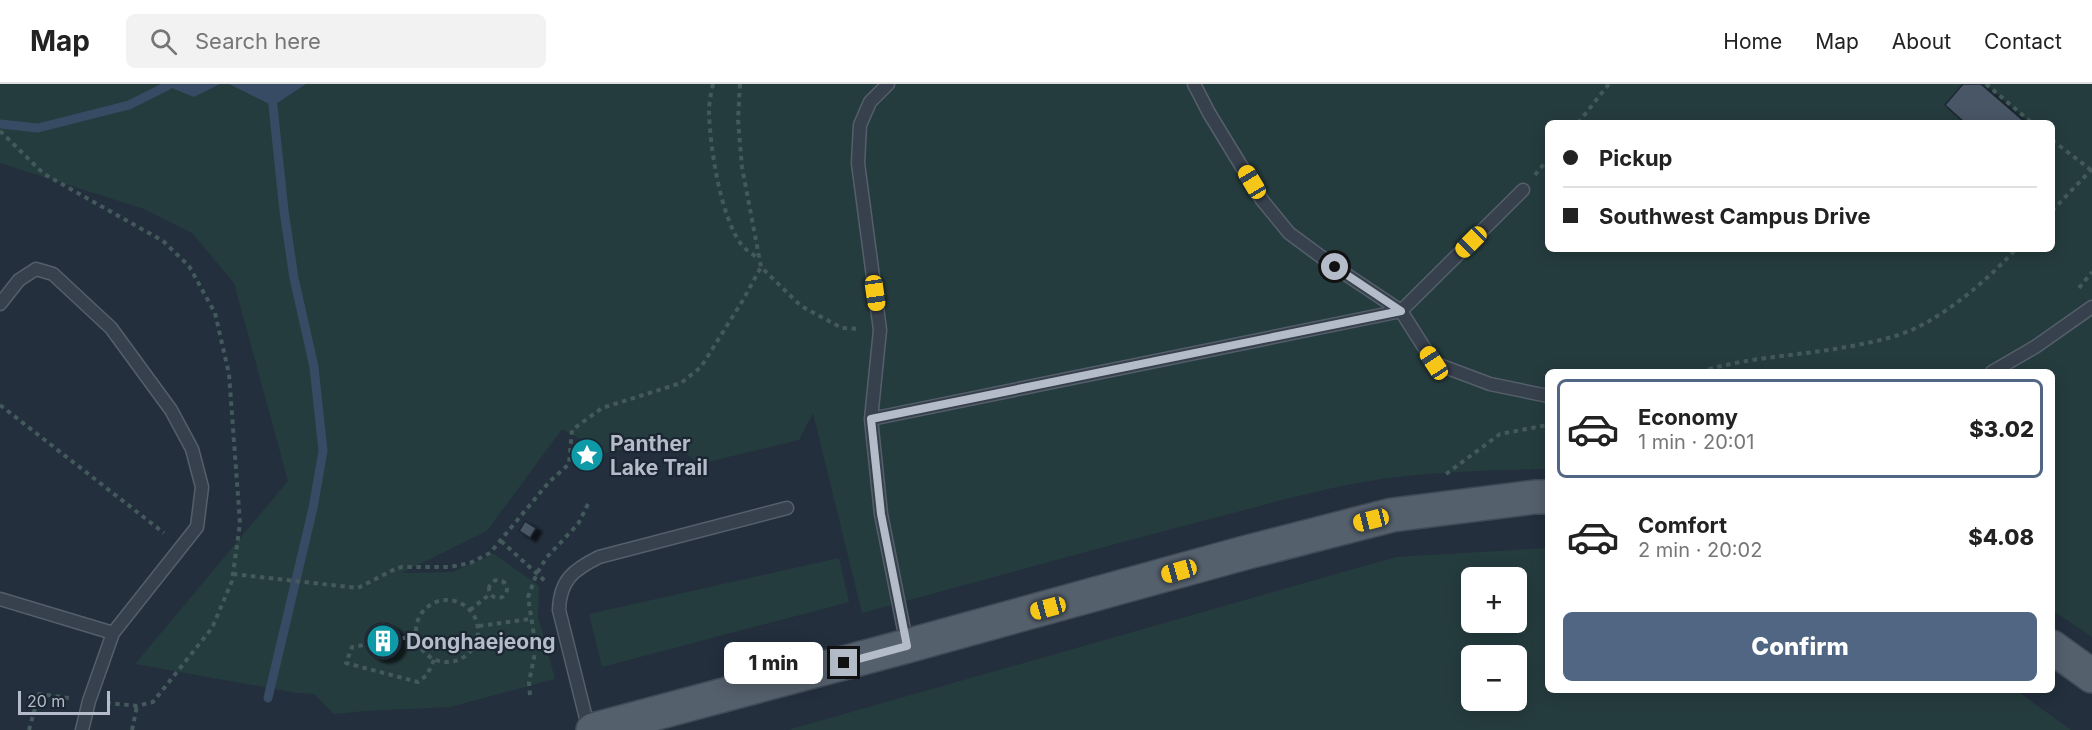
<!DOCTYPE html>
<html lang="en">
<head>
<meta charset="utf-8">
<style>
	:root { --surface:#fff; --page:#f2f2f2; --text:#222; --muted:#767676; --line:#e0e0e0; --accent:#506682 }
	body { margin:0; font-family:Inter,sans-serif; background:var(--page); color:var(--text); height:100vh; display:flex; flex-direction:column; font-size:22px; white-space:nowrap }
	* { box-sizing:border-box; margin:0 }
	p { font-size:20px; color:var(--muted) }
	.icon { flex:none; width:33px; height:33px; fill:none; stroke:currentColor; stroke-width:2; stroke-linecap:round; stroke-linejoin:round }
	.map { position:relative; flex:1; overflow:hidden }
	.drawer { position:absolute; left:1545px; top:285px; width:510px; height:324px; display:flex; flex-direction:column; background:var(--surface); border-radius:9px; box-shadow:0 3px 15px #0003 }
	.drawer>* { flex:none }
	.top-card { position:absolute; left:1545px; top:36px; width:510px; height:132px; border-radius:9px; box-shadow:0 3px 15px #0003; display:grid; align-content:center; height:132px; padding:0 18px; background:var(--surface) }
	.tools { position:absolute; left:1461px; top:483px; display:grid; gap:12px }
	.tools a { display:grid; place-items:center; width:66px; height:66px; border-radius:9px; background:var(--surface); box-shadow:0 3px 15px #0003; font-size:30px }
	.scale { position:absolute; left:18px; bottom:15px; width:92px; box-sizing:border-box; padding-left:6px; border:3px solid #b3bcc8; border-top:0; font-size:16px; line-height:21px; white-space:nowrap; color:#b3bcc8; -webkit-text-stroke:4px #1c2632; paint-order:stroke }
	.end { position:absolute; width:27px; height:27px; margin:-14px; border:8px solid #b3bcc8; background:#111; box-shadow:0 0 0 3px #111 }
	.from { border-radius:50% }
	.bubble { position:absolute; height:42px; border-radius:9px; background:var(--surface); box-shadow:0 3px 15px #0003; font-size:20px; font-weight:800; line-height:42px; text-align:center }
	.car { position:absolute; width:18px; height:36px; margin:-18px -9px; border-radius:8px; box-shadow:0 0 4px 2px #0007; background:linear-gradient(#f5c518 24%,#345 0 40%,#f5c518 0 76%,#345 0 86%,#f5c518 0) }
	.top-card b { display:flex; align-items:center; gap:21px; height:57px; font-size:22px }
	.top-card b+b { border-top:2px solid var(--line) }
	.top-card i { width:15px; height:15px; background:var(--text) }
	ul { padding:10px 0 0; list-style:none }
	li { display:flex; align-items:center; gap:18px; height:99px; margin:0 12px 9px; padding:0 6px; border:3px solid transparent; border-radius:9px }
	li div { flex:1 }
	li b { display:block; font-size:22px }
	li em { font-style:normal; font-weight:800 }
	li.selected { border-color:var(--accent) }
	li>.icon { width:54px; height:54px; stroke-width:1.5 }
	.cta { display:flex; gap:12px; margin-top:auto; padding:12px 18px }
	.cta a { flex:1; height:69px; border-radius:9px; background:var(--accent); color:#fff; font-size:24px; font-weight:800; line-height:69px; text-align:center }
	header { display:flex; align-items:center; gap:36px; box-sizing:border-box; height:84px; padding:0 30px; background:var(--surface); border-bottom:2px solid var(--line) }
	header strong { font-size:28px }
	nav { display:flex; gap:33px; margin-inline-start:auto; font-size:21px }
	.search { width:420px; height:54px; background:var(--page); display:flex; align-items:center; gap:15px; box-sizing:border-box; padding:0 21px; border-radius:9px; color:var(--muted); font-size:22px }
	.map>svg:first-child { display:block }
	.green { fill:#253c3e; fill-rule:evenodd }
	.water { fill:#374c64 }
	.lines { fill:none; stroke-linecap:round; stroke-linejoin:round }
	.stream { stroke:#374c64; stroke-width:9 }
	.building { fill:#495666; stroke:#1e2834; stroke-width:1.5; filter:url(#shadow) }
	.service-casing { stroke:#555f6b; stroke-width:15 }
	.primary-casing { stroke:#404a56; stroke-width:36 }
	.path { stroke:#43595b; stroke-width:4; stroke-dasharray:4.5 4.5; stroke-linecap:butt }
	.service { stroke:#37414d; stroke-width:12 }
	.primary { stroke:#55606d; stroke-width:33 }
	.route { stroke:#b3bcc8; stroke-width:8 }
	.labels { text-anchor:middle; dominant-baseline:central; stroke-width:4.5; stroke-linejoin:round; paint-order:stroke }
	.poi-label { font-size:21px; font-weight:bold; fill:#b3bcc8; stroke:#1c2632; text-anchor:start }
</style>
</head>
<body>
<header>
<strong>Map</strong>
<div class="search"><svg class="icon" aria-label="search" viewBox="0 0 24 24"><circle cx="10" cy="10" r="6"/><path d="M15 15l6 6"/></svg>Search here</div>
<nav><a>Home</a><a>Map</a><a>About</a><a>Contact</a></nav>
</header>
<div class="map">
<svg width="2092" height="646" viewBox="0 0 2092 646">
	<defs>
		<filter id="shadow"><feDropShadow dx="6" dy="4" stdDeviation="1.5" flood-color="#0009"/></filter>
	</defs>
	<rect width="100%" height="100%" fill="#232f3d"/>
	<path class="green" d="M0,0H161L194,13L220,0H229L273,22L306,0H2092V553L2052,526V288H1548V385C1498,386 1448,387 1398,393C1329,401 1262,422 1195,439C1083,468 973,499 862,529L813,329L799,356L699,380L667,354L605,369L562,345L487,447L401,489L452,488L494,470L539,502L538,533L555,595L450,623L364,627L334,630L314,610L297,609L135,580L288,397L234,199L192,149L144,125L0,79ZM1548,39H2052V165H1548Z
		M1548,464V606H2016L2071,646H788L1396,473ZM1472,494H1516V538H1472ZM1472,572H1516V616H1472Z
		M839,474L849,518L602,583L589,530Z"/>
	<path class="water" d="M161,0H220L194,13Z
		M229,0H306L273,22Z"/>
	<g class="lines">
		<path class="stream" d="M0,40L38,44L129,21L167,2
			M268,614L313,424L323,367L314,283L294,194L284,127L273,22"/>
	</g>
	<path class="building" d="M1963,0H1981L2026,39H1965L1945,21Z
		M525,437L536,444L530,454L519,447Z
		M365 557a18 18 0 1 1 36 0a18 18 0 1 1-36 0Z"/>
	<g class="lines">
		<defs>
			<path id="service" d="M888,0L870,18L860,41L858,79L880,246L871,335L881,430L907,561
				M1194,0L1209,29L1262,116L1289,149L1335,183L1401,227L1434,279L1490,300L1548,312
				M0,220L19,196L36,185L53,190L111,244L171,326L192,365L202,403L197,443L113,549L89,617L82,646
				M1992,288L2035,263L2092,223
				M871,335L1401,227L1523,106
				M0,515L113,549
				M589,646L559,526C560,496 573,486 599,473L787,424"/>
			<path id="primary" d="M2052,563L2092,592
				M593,646L907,562L1244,469L1392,431L1535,413H1548"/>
		</defs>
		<use href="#service" class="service-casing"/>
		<use href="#primary" class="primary-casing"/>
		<path class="path" d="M713,0C711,9 709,19 709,28C710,63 720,131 741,160C745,166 753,170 759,175
			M740,0L738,36L742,83L761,183L801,222L842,244L860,245
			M1986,0L2032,39
			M1578,39L1609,0
			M0,47L44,90L163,157L189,182L215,229L229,290L240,439L232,497L212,544L153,618L137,622L109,619
			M2052,56L2091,86
			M1535,91L1548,75
			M2052,127L2092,85
			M2079,204L2092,188
			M1700,288C1743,274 1791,272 1835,265C1863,260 1895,255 1920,242C1956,223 1988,195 2016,165
			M0,321L164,449
			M1446,390L1500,350L1548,341
			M501,457L545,497
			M233,490L358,504L395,485L402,483H450L470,479L490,469L549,398L569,380L572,346L602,324L681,299L701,283L743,216L761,183
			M489 505a9 9 0 1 1 18 0a9 9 0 1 1-18 0Z
			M416 547a31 31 0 1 1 62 0a31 31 0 1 1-62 0Z
			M470,526L490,510
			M479,542L530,535
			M416,552L352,563L346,579L418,598L427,591L434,576
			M530,611L529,598L536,564L528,513L537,489L547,473L578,440L588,420
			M29,646L39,610L69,614
			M132,646L137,622"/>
		<use href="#service" class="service"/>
		<use href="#primary" class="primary"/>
	</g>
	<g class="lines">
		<path class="route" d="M844,579L907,562L881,430L871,335L1401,227L1335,183"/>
	</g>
	<defs>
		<symbol id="sight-disc" viewBox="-11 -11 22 22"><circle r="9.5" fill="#0f9aa8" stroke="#1c2632"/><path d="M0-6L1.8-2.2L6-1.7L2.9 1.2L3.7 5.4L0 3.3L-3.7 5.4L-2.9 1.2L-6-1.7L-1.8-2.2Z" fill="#fff"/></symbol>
		<symbol id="building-disc" viewBox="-11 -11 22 22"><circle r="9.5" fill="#0f9aa8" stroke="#1c2632"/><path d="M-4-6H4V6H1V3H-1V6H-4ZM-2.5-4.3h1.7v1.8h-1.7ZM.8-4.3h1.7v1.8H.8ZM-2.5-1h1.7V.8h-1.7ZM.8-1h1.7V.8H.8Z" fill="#fff"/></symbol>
	</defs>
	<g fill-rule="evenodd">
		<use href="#sight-disc" x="568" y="352" width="38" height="38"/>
		<use href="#building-disc" x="364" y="538" width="38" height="38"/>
	</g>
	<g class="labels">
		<g class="poi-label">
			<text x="610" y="359">Panther<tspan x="610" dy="24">Lake Trail</tspan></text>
			<text x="406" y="557">Donghaejeong</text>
		</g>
	</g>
</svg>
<div class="tools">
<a>+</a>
<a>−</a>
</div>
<div class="scale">20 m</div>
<i class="end from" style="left:1335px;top:183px"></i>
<i class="end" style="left:844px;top:579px"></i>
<div class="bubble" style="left:724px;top:558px;width:99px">1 min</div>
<i class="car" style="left:1252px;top:98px;rotate:329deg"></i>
<i class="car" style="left:1471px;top:158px;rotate:225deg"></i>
<i class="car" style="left:875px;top:209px;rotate:172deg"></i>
<i class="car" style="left:1434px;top:279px;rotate:327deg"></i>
<i class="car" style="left:1371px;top:436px;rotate:256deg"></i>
<i class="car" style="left:1179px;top:487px;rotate:254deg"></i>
<i class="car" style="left:1048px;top:524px;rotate:255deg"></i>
<div class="top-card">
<b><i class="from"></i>Pickup</b>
<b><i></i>Southwest Campus Drive</b>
</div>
<section class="drawer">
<ul>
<li class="selected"><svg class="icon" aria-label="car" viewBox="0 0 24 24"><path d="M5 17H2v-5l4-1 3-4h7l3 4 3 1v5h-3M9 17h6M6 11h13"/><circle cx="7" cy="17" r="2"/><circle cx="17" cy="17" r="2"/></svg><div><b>Economy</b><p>1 min · 20:01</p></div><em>$3.02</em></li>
<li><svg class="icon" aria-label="car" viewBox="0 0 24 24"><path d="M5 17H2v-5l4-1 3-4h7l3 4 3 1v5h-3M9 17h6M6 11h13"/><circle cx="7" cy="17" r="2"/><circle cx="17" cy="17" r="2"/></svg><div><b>Comfort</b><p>2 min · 20:02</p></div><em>$4.08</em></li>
</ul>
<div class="cta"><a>Confirm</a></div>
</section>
</div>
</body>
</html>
